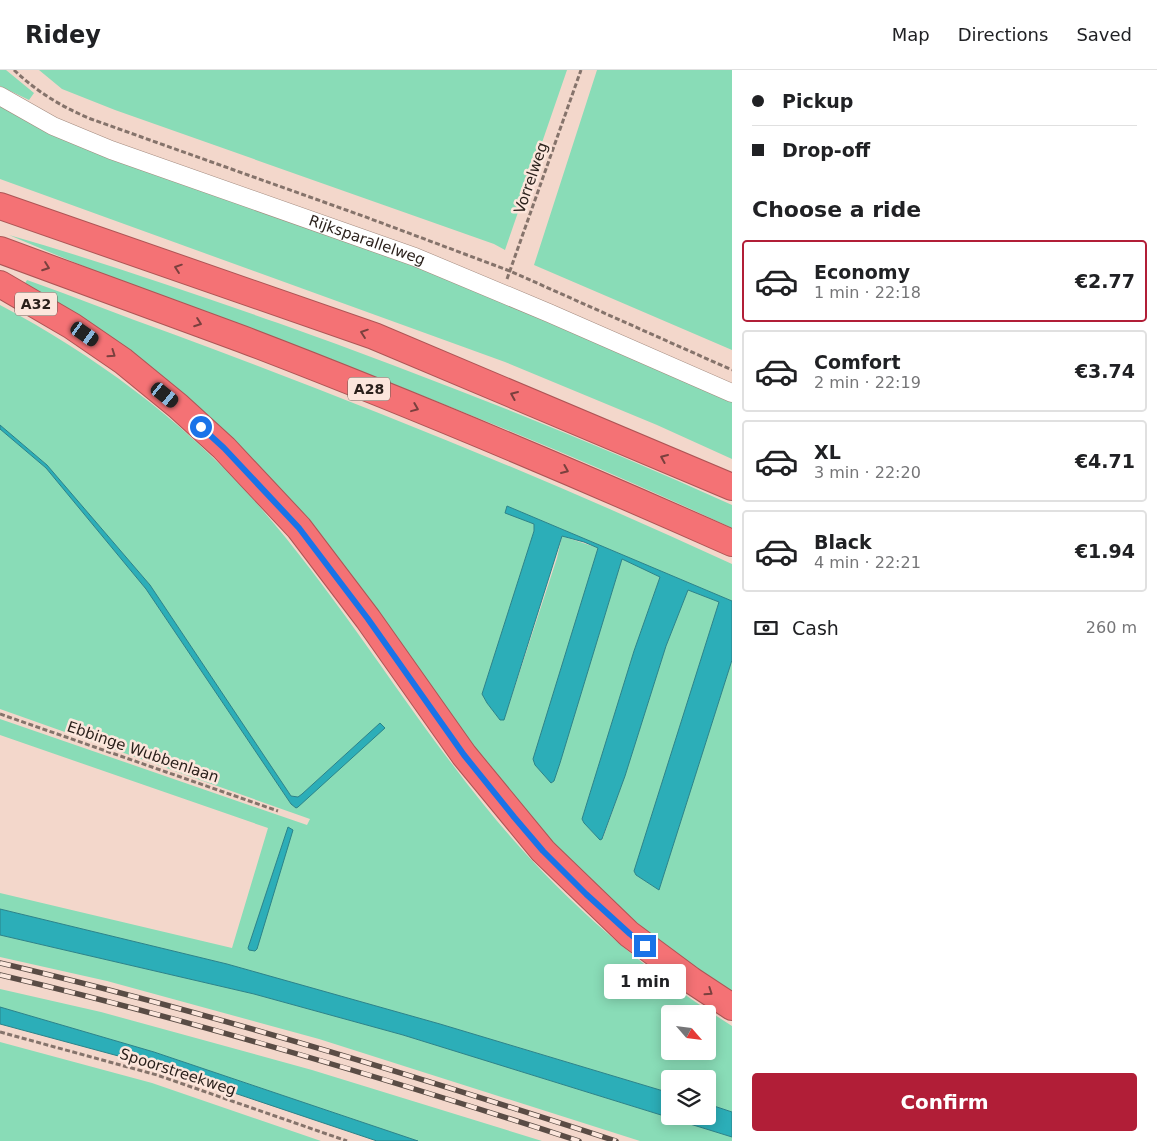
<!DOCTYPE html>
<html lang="en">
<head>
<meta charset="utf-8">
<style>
	:root { --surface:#fff; --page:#f6f6f6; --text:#202124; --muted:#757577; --line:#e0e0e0; --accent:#b11e37 }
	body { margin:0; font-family:"DejaVu Sans",sans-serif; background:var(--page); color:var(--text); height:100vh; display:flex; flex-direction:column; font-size:19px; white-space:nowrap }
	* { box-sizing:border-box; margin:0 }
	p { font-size:16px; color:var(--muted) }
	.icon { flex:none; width:28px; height:28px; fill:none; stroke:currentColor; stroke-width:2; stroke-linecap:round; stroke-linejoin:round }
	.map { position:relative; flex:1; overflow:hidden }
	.panel { display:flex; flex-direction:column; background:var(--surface); width:425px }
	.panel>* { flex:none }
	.guide { display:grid; align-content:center; height:110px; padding:0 20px; background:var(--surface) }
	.needle { width:32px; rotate:118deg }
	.controls { position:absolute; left:661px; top:935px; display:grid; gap:10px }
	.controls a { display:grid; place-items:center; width:55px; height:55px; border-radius:5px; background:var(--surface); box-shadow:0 2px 12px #0003; font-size:25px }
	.end { position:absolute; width:22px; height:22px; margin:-11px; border:6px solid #1a73e8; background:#fff; box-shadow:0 0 0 2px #fff }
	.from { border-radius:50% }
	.bubble { position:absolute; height:35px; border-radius:5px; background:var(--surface); box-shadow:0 2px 12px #0003; font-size:16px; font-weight:800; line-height:35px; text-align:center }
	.car { position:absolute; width:15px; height:30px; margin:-15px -8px; border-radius:6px; box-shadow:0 0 4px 1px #0007; background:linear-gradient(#222 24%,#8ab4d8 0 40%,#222 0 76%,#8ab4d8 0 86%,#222 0) }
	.guide b { display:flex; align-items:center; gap:18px; height:48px; font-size:19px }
	.guide b+b { border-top:1px solid var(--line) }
	.guide i { width:12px; height:12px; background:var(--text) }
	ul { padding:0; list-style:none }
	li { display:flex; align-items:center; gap:15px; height:82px; margin:0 10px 8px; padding:0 10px; border:2px solid var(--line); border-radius:5px }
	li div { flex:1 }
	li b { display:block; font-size:19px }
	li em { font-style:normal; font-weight:800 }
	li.on { border-color:var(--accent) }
	li>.icon { width:45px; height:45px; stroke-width:1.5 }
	h2 { padding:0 20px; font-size:22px; line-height:60px }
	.pay { display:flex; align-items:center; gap:12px; height:55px; padding:0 20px; font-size:19px }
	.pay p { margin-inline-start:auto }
	.button { display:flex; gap:10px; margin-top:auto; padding:10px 20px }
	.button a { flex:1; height:58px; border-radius:5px; background:var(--accent); color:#fff; font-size:20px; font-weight:800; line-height:58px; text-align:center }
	header { display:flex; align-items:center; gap:30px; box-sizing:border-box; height:70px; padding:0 25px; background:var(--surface); border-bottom:1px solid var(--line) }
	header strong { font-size:24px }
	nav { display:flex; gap:28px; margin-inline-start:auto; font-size:18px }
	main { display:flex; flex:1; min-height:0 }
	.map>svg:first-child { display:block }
	.green { fill:#89dcb7; fill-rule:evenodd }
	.water { fill:#2caeb8; stroke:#2b8389 }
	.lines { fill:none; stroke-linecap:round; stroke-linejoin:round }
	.tertiary-casing { stroke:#a38a7e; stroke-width:19 }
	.motorway-casing { stroke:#ad5555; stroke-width:28 }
	.path { stroke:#85736b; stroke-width:3; stroke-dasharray:5 2.5; stroke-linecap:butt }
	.tertiary { stroke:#fff; stroke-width:18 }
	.motorway { stroke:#f47275; stroke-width:26 }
	.rail-casing { stroke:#5a4c45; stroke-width:5.5 }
	.rail { stroke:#fce6dc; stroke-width:4; stroke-dasharray:11; stroke-linecap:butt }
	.oneway { stroke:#7a403e }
	.route { stroke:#1a73e8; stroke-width:6 }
	.labels { text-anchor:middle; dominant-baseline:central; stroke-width:5; stroke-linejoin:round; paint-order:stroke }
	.shield { fill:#fce6dc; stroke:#685b54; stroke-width:1 }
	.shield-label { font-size:14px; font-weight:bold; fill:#291f1a }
	.street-label { font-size:15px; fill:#291f1a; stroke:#fce6dc }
</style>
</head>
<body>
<header>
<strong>Ridey</strong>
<nav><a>Map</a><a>Directions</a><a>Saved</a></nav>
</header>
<main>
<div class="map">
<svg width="732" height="1071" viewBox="0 0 732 1071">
	<rect width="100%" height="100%" fill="#f3d7cb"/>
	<path class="green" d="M0,0H6L34,23L29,30L0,16Z
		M39,0H567L505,180L494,174L115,40L62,19Z
		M597,0H732V280L534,195Z
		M0,35L430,201L732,331V389L657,355L505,292L0,109Z
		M9,165C100,191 189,222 278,253C432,308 584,368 732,435V458C629,410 524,366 418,324C282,271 143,223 9,165Z
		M27,210C75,227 122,246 170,263C360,333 548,409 732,494V531L507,436L505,443L534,454V461L482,624L487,633L500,650H504L557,488L562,466L598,478L533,689L535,695L551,713L554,711L560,693L622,489L660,507L634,581L582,749L584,753L600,770L603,768L625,706L666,576L688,520L719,532L634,801L636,805L659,820L732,590V923L655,868L605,825L571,792L537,755L493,702L341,495L24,215Z
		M0,235C94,285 180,348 251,427C337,523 403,635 484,735C554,822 637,896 732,956V1042L708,1034V1009H670V1023L440,954L227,894L0,839V823L232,878L268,758L0,665V649L307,755L310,749L0,639V359L46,398L146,519L291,734L296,738L380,653L302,724L298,727L291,726L150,515L47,395L0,355ZM288,757L249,880L248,878ZM670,944H708V981H670Z
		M0,865L254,924L403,965L732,1067V1071H640L319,969L107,911L0,887Z
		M0,919L101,942L312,1000L542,1071H418L154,982L0,937Z
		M0,972L152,1013L321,1071H0Z"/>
	<path class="water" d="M0,355L47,395L150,515L291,726L298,727L302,724L380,653L385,658L298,737L296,738L291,734L146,519L46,398L0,359Z
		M507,436L732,531V590L659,820L636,805L634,801L719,532L688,520L666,576L625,706L602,769L600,770L584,753L582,749L634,581L660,507L622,489L560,693L554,711L551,713L535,695L533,689L598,478L584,472L562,466L504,650H500L487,633L482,624L534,461V454L505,443Z
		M288,757L293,760L257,879L255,881L249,880L248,878Z
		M0,839L227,894L440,954L670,1023V1046H708V1034L732,1042V1067L403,965L254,924L0,865Z
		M0,937L154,982L418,1071H377L148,994L0,954Z"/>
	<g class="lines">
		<defs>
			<g id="tertiary">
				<path id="s1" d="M0,26L53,56L111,80L415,187L549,243L732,323"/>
			</g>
			<path id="motorway" d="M0,136L374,266L732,417
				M0,180C81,210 161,239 242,269C407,332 570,401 732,473
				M0,214L72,256L123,291L178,336L224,378L299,458L368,549L464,685L543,781L629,864L691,910L732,937"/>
		</defs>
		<use href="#tertiary" class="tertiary-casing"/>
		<use href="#motorway" class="motorway-casing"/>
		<path class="path" d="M14,0C37,22 62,37 91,49L363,146L510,201L732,300
			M507,209L581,0
			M0,644L278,741
			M0,962L157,1005L347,1071"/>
		<use href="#tertiary" class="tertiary"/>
		<use href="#motorway" class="motorway"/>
		<defs>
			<path id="rail" d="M0,893C208,942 412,1005 616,1071
				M0,905C196,951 388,1009 579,1071"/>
		</defs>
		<use href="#rail" class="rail-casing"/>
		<use href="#rail" class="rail"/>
	</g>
	<defs><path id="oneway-chevron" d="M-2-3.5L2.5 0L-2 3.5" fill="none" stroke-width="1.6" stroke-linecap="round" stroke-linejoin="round" transform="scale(1.25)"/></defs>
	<g class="oneway">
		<use href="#oneway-chevron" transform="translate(46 197) rotate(20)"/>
		<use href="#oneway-chevron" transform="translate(178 198) rotate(-161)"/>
		<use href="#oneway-chevron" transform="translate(198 253) rotate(20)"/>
		<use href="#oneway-chevron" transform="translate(364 263) rotate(-161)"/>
		<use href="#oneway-chevron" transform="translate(112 284) rotate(35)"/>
		<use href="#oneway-chevron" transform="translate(514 325) rotate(-157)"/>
		<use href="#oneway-chevron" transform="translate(415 338) rotate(22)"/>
		<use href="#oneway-chevron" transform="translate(664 388) rotate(-157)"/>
		<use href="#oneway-chevron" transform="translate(565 400) rotate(23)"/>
		<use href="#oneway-chevron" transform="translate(709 922) rotate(34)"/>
	</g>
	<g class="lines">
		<path class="route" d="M201,357L224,378L299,458L368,549L464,685L514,747L543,781L586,824L630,864L645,876"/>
	</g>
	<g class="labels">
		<g class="shield">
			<rect x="15" y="222.5" width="42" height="23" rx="4"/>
			<rect x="348" y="307.5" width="42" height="23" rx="4"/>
		</g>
		<g class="shield-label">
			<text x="36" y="234">A32</text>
			<text x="369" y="319">A28</text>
		</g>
		<g class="street-label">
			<text transform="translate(531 108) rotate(-71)">Vorrelweg</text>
			<text stroke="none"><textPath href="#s1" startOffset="395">Rijksparallelweg</textPath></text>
			<text transform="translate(143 682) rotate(19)">Ebbinge Wubbenlaan</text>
			<text transform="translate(178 1002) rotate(18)">Spoorstreekweg</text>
		</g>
	</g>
</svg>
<div class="controls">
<a><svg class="needle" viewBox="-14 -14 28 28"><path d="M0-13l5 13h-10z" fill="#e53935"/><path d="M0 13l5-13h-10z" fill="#757577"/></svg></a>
<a><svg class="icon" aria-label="layers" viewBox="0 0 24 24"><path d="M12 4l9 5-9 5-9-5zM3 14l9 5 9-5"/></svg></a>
</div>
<i class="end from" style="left:201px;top:357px"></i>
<i class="end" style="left:645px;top:876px"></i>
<div class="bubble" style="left:604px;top:894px;width:82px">1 min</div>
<i class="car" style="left:85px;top:264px;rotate:125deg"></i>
<i class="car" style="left:165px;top:325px;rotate:129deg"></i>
</div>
<section class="panel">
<div class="guide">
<b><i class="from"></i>Pickup</b>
<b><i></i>Drop-off</b>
</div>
<h2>Choose a ride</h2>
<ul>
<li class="on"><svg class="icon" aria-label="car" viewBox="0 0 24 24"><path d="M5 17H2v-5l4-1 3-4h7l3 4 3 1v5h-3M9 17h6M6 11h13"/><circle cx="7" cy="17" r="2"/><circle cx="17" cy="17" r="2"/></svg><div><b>Economy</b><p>1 min · 22:18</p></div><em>€2.77</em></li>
<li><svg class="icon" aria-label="car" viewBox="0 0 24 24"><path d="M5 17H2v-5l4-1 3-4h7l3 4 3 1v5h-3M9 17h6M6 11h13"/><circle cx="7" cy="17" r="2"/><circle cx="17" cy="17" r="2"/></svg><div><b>Comfort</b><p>2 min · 22:19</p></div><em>€3.74</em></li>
<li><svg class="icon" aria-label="car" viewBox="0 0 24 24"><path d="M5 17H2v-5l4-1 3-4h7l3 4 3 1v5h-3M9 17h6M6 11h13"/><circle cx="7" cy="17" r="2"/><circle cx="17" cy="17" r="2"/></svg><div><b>XL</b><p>3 min · 22:20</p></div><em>€4.71</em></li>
<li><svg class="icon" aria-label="car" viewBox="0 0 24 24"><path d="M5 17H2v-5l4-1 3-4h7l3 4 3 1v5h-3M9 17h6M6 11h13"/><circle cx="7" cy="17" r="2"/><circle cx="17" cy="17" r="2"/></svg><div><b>Black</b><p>4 min · 22:21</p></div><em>€1.94</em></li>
</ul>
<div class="pay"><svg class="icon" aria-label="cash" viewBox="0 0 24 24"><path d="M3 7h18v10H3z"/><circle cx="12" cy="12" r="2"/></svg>Cash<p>260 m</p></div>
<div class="button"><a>Confirm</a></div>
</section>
</main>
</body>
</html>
